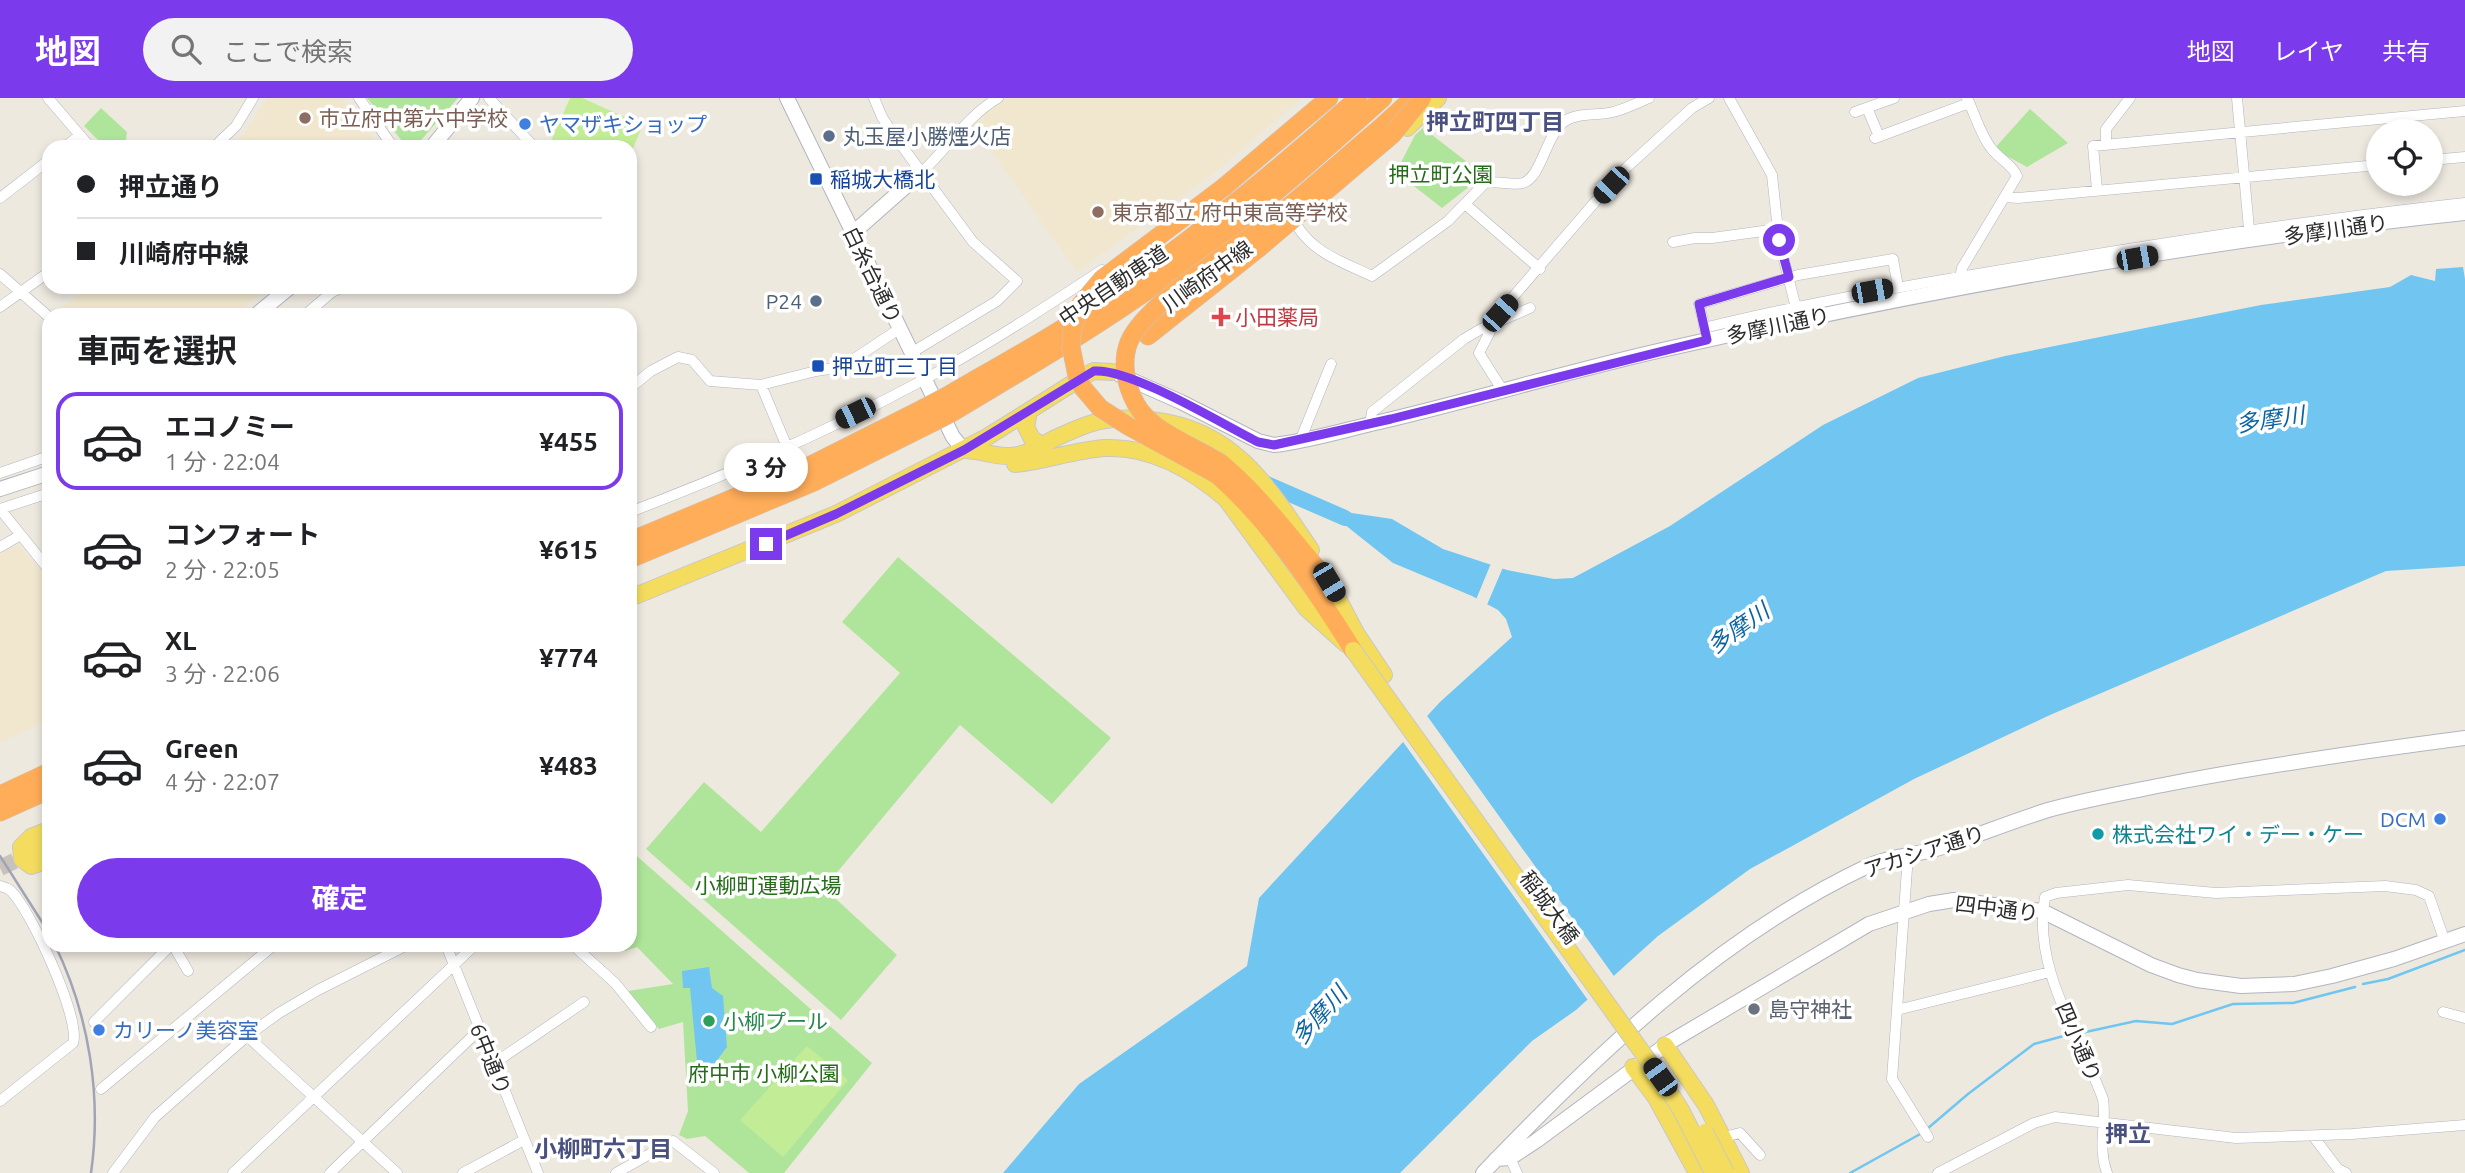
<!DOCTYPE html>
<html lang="ja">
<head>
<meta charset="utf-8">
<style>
	:root { --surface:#fff; --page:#f2f2f2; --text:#202124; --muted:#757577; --line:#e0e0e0; --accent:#7c3aed }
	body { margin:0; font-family:Ubuntu,"Noto Sans JP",sans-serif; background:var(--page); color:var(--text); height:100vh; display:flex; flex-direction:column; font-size:26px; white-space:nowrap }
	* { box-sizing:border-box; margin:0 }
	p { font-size:23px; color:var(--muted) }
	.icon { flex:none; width:38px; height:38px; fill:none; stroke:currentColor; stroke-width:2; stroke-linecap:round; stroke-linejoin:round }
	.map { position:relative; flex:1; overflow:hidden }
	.panel { position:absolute; left:42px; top:210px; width:595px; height:644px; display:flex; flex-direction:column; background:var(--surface); border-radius:21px; box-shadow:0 4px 10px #0003 }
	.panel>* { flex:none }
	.guide { position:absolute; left:42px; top:42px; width:595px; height:154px; border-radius:21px; box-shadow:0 4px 10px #0003; display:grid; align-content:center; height:154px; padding:0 35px; background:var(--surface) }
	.tools { position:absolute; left:2366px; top:21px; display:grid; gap:14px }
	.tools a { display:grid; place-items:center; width:77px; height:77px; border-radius:50%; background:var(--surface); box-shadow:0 4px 10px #0003; font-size:35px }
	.end { position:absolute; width:32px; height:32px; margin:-16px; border:9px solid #7c3aed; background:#fff; box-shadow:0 0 0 4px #fff }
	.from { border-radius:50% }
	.bubble { position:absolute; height:49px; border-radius:24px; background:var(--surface); box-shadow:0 4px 10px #0003; font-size:23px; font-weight:700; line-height:49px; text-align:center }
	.car { position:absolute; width:21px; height:42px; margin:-21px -10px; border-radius:9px; box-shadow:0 0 5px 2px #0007; background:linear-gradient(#222 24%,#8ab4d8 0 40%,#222 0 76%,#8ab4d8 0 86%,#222 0) }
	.guide b { display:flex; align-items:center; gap:24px; height:66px; font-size:26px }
	.guide b+b { border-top:2px solid var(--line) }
	.guide i { width:18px; height:18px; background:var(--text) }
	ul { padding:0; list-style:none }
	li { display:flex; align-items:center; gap:21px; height:98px; margin:0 14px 10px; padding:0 21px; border:4px solid transparent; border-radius:21px }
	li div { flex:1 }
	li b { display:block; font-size:26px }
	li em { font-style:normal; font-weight:700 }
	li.selected { border-color:var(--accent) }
	li>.icon { width:63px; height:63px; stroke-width:1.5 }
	h2 { padding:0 35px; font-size:32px; line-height:84px }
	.button { display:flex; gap:14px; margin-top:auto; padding:14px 35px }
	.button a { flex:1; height:80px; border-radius:42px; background:var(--accent); color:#fff; font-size:28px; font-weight:700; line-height:80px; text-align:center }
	header { display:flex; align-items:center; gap:42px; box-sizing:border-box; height:98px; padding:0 35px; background:var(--accent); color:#fff }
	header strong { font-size:33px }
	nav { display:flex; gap:38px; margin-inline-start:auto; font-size:24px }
	.search { width:490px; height:63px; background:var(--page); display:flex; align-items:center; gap:18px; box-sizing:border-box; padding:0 24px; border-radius:38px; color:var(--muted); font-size:26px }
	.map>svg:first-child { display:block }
	.education { fill:#f0e7ce }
	.green { fill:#afe59b }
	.pitch { fill:#c2ed96 }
	.water { fill:#70c6f1 }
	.pier { fill:#eee9df }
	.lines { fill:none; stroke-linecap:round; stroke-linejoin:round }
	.stream { stroke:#70c6f1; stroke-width:2.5 }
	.river { stroke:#70c6f1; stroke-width:16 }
	.primary-tunnel { stroke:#c7c3bb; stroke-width:16; stroke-dasharray:16 8; stroke-linecap:butt }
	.street-casing { stroke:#b2b4c0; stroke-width:11 }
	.secondary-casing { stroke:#b2b4c0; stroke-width:16 }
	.primary-casing { stroke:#c8c8c8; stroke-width:18 }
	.highway-casing { stroke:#c8c8c8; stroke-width:19 }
	.street { stroke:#fff; stroke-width:10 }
	.secondary { stroke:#fff; stroke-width:14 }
	.primary { stroke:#f4dc5e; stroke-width:16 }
	.highway { stroke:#ffad59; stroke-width:18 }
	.rail { stroke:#a1a3b7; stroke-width:2.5 }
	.primary-bridge-casing { stroke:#c8c8c8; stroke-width:18; stroke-linecap:butt }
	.highway-bridge-casing { stroke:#c8c8c8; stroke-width:19; stroke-linecap:butt }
	.primary-bridge { stroke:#f4dc5e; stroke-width:16 }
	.highway-bridge { stroke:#ffad59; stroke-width:18 }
	.route { stroke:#7c3aed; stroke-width:9 }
	.education-dot { fill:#8d6e63; stroke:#fff; stroke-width:2.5 }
	.shop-dot { fill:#3f7fe0; stroke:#fff; stroke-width:2.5 }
	.service-dot { fill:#5c6f8a; stroke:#fff; stroke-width:2.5 }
	.transit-dot { fill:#1a4fb4; stroke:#fff; stroke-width:2.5 }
	.health-dot { fill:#e0444e; stroke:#fff; stroke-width:2.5 }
	.culture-dot { fill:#0f9aa8; stroke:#fff; stroke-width:2.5 }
	.worship-dot { fill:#6b7280; stroke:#fff; stroke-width:2.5 }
	.leisure-dot { fill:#2e9e5b; stroke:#fff; stroke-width:2.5 }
	.labels { text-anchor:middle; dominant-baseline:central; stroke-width:7; stroke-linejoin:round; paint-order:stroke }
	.education-label { font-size:21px; fill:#785e54; stroke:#fff; text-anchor:start }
	.shop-label { font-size:21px; fill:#366cbe; stroke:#fff; text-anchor:start }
	.service-label { font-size:21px; fill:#4e5e75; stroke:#fff; text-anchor:start }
	.park-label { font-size:21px; fill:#256c19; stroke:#fff }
	.transit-label { font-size:21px; fill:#164399; stroke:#fff; text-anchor:start }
	.street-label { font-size:21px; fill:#2c2c2c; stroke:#fff }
	.health-label { font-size:21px; fill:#be3a42; stroke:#fff; text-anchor:start }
	.culture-label { font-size:21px; fill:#0d838f; stroke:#fff; text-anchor:start }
	.worship-label { font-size:21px; fill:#5b616d; stroke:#fff; text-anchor:start }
	.leisure-label { font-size:21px; fill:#27864d; stroke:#fff; text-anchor:start }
	.neighbourhood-label { font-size:23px; font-weight:bold; fill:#4b517f; stroke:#fff }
	.water-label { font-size:23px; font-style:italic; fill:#0b63a2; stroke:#fff }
</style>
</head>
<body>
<header>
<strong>地図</strong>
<div class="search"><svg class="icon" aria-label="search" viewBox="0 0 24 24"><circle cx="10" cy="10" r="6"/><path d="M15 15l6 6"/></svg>ここで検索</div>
<nav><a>地図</a><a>レイヤ</a><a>共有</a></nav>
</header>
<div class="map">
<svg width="2465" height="1075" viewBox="0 0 2465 1075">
	<rect width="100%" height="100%" fill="#eee9df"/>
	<path class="education" d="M267,0H342L380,49H229L243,37Z
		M1005,0H1302L1214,75L1077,174L972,26Z
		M90,189H268L234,217H60L56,214Z
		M13,448H19L49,482V622L0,645V457Z"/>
	<path class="green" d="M367,0H458L415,49H407Z
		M101,10L127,34L125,49L103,47L84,28Z
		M2030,11L2068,45L2027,69L1994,51Z
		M1423,30L1484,77L1442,110L1396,74L1415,37Z
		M898,459L1111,640L1052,706L960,627L824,790L897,857L841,922L646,751L704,684L761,734L900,575L842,524Z
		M630,752L872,965L784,1075H749L705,1038L687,1041L679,1037L688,1013L683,924L659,931L628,893L673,886L637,849L625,853L618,847H630Z"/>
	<path class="pitch" d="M570,0H582L643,27L630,57V49H565L551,43Z
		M807,948L848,982L783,1059L740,1022Z"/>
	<path class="water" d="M2463,169L2465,181V468L2386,473L2050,617L1914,681L1750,771L1658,838L1576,912L1532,943L1400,1075H1003L1079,986L1247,868L1259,800L1440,604L1512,539L1506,521L1498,512L1472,498L1393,465L1325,411L1392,421L1443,451L1507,472L1554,481L1573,480L1670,428L1823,327L1918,280L2005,258L2261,207L2390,189L2411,177L2435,183L2436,171Z
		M709,869L712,890L723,898L727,949L708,974H698L690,890H683L682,873Z"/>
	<path class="pier" d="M1492,463L1504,467L1486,509L1475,504Z
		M1425,615L1616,881L1590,905L1401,641Z"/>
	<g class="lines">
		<path class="stream" d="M2363,886L2388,881L2465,852
			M2081,935L2136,923L2172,926L2233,906L2293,905L2355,889
			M1927,1031L1968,996L2034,946L2071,936
			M1850,1075L1922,1035"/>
		<path class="river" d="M1260,383L1345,420"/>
		<path class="primary-tunnel" d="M0,770L33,754"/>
		<defs>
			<path id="street" d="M48,0L90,49
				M359,0L393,49
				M489,0L534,49
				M874,0L882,19L893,36L973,144L1017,183L997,203L911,255
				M1729,0L1772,77L1779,142L1797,214
				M2237,0L2249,131
				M1867,10L1879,38
				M1855,14L1894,0
				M1875,40L1969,5
				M2106,47V31L2130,0
				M65,49L80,37
				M214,49L236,28L253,0
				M2431,62L2465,59
				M922,74C948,50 967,18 998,0
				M2097,92L2093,48L2465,13
				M2005,99L2018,100L2378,67
				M0,100L49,62
				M1465,106L1540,171
				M1297,128C1315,156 1343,164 1372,178L1448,123L1485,85C1497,82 1511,88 1523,85C1542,79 1546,35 1565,23C1579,14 1598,18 1613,14C1625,11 1637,5 1649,0
				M1673,144L1695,140H1712L1778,131
				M0,176L49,219
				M1959,184L1962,170L2017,78C2012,66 1999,61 1991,50C1980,36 1975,16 1967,0
				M0,209L49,174
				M305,217L332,194L343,189
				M1704,230C1819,202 1933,183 2049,164C2187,141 2326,120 2465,105
				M1706,235L1699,206L1798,177L1893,161L1898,189
				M761,287L787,349
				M630,290L651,273L678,259L692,262L710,283L761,287L816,273L842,269L899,231
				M1503,293L1479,255L1500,214L1595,104L1627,69L1692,10L1709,0
				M1370,326L1372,314L1464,241L1481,231L1530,210
				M1300,343L1331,266
				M0,375L49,358
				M0,411L49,472
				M0,411L49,395
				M630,414C730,376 831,332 925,281C986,248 1044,210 1102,172
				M0,449L19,438
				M1908,757L1892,981L1928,1039
				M0,788C3,789 7,790 10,792C30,810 81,921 73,945L0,1003
				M173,847L188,873
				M446,847L538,1075
				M573,847L615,885L651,929
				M1897,912L2050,874
				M2443,914L2465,920
				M94,924L171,847
				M247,938L397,1075
				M493,966L584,904
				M101,991L274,847
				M2313,1038L2338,1071L2346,1075
				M1724,1039L1740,1035L1760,1057
				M1510,1060L1517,1075
				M113,1075L155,1019L247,938L279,915L318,892L407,847
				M233,1075L475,847
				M330,1075L479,932
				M463,1075L524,1042
				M616,1075L673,1043L714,1075
				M1938,1075L2034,1025L2055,1019L2236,1040L2352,1036L2465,1027
				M2107,1075C2097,1048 2107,1027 2103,1001C2079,937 2032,869 2045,799L2056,795L2128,787L2216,795L2385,788L2416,792L2429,798L2445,844"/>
			<path id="secondary" d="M787,0L953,339L964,352
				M432,49L472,0
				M853,135L922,74
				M256,217L290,189
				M1120,277L1181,304L1258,343L1274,347C1308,343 1341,333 1375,325C1474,302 1572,272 1671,250C1932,191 2198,143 2465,115
				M0,391L49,375
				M1496,1061L1510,1060L1536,1043L1670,944L1869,826L1929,806L1954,802L2042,813L2151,867L2178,877L2197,882L2241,888L2294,886L2332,878L2394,861L2465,836
				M1483,1075C1597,957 1717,839 1868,768C1892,757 1919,757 1943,749C1978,737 2013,723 2048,712C2087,701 2128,694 2168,686C2266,667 2366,653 2465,640"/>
			<path id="primary" d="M1407,30L1438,0
				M1029,313L1026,329L1032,341L1042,347
				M964,352C980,352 995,359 1011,358C1029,357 1044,345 1060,338C1073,332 1086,326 1100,323C1119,319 1139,320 1158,323C1237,334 1270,392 1311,452
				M1015,366C1045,363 1075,352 1105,350C1152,348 1192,372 1226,401L1306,510L1346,546
				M1324,474L1356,535L1384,577
				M630,500L836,416L987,339L1086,277L1094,273L1112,274
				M49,732L31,739L21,749L22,761L31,768L49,762
				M35,753L49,746
				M1665,947L1706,1007L1741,1075
				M1633,969L1656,1000L1697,1075"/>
			<path id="highway" d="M1379,31L1413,0
				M1224,89L1329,0
				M1148,238L1259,150
				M945,299C992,271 1042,245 1087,215C1183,150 1272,77 1358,0
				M953,314C1023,272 1094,231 1161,183C1239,128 1312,64 1383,0
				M1222,366C1264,401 1293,444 1329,484
				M1216,376C1272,425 1314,490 1353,552
				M630,443L803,371L924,310
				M630,461L814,384L932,325
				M0,697L49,674
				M0,714L49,692"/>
		</defs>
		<use href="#street" class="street-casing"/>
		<use href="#secondary" class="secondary-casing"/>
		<use href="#primary" class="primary-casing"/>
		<use href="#highway" class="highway-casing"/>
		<use href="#street" class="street"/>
		<use href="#secondary" class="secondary"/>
		<use href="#primary" class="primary"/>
		<use href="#highway" class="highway"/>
		<path class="rail" d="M0,758L49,835
			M55,847C89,917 102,998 91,1075"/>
		<defs>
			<path id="primary-bridge" d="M1353,552L1660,979L1681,1012L1713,1075
				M1705,1034L1726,1075"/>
			<path id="highway-bridge" d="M1259,150L1392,37L1422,0
				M924,310L945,299
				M932,325L953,314
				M1222,366C1195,348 1152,335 1136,306C1126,288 1121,264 1129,244C1145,206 1230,155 1265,128C1304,97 1341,63 1379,31
				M1216,376L1128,328L1100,310L1083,290L1077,278L1071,249L1072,232L1081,206L1102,181L1224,89"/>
		</defs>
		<use href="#primary-bridge" class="primary-bridge-casing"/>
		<use href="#highway-bridge" class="highway-bridge-casing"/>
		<use href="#primary-bridge" class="primary-bridge"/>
		<use href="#highway-bridge" class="highway-bridge"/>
	</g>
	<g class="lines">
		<path class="route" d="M766,446L836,416L964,352L1094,273C1131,270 1222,326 1258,344L1274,347L1391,321L1707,242L1699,206L1789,179L1779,142"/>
	</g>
	<g class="education-dot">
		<circle cx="305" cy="20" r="7"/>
		<circle cx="1098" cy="114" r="7"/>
	</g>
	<g class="shop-dot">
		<circle cx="525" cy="26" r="7"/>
		<circle cx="2440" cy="721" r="7"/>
		<circle cx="99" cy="932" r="7"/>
	</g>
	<g class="service-dot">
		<circle cx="829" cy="38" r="7"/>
		<circle cx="816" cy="203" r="7"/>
	</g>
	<g class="transit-dot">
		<rect x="809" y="74" width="14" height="14" rx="3.5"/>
		<rect x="811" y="261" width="14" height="14" rx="3.5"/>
	</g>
	<path class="health-dot" d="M1217.5 208.5h7v7h7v7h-7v7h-7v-7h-7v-7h7z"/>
	<circle class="culture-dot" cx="2098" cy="736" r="7"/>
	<circle class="worship-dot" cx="1754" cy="911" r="7"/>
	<circle class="leisure-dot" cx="709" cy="923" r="7"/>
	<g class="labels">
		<g class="education-label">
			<text x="319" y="20">市立府中第六中学校</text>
			<text x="1112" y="114">東京都立 府中東高等学校</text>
		</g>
		<g class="shop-label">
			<text x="539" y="26">ヤマザキショップ</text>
			<text x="2426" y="721" text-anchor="end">DCM</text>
			<text x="113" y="932">カリーノ美容室</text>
		</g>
		<g class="service-label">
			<text x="843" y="38">丸玉屋小勝煙火店</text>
			<text x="802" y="203" text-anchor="end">P24</text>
		</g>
		<g class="park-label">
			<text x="1441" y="76">押立町公園</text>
			<text x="768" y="787">小柳町運動広場</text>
			<text x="764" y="975">府中市 小柳公園</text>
		</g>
		<g class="transit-label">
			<text x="830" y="81">稲城大橋北</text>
			<text x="832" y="268">押立町三丁目</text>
		</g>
		<g class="street-label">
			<text transform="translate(2336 131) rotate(-8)">多摩川通り</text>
			<text transform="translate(873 177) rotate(64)">白糸台通り</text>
			<text transform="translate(1207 178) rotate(-36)">川崎府中線</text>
			<text transform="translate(1113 187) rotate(-34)">中央自動車道</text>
			<text transform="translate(1778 227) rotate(-12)">多摩川通り</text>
			<text transform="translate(1924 753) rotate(-18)">アカシア通り</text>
			<text transform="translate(1550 809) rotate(54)">稲城大橋</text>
			<text transform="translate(1997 810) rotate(7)">四中通り</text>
			<text transform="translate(2079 944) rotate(67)">四小通り</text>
			<text transform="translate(491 961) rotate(68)">6中通り</text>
		</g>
		<g class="health-label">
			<text x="1235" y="219">小田薬局</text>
		</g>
		<g class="culture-label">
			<text x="2112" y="736">株式会社ワイ・デー・ケー</text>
		</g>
		<g class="worship-label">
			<text x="1768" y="911">島守神社</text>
		</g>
		<g class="leisure-label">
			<text x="723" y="923">小柳プール</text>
		</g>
		<g class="neighbourhood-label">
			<text x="1495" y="23">押立町四丁目</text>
			<text x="2128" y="1035">押立</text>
			<text x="603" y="1050">小柳町六丁目</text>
		</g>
		<g class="water-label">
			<text transform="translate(2270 321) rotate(-8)">多摩川</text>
			<text transform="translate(1738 530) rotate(-35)">多摩川</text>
			<text transform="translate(1319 917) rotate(-48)">多摩川</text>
		</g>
	</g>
</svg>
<div class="tools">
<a><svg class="icon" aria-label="locate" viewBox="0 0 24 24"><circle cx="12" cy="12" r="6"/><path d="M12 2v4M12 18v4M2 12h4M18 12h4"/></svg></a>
</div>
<i class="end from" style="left:1779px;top:142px"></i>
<i class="end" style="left:766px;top:446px"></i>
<div class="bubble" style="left:724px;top:345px;width:84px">3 分</div>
<i class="car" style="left:1611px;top:87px;rotate:223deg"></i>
<i class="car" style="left:2137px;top:160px;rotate:80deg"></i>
<i class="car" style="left:1872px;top:193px;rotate:80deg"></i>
<i class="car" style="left:1500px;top:215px;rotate:42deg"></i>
<i class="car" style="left:855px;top:315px;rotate:244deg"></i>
<i class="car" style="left:1329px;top:484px;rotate:149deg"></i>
<i class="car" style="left:1660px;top:979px;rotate:324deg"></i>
<div class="guide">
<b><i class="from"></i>押立通り</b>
<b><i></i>川崎府中線</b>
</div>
<section class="panel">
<h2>車両を選択</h2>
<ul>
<li class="selected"><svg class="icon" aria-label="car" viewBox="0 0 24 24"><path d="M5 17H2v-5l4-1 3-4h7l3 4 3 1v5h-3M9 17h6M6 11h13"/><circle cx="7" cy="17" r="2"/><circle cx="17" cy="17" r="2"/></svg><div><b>エコノミー</b><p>1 分 · 22:04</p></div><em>¥455</em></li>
<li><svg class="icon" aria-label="car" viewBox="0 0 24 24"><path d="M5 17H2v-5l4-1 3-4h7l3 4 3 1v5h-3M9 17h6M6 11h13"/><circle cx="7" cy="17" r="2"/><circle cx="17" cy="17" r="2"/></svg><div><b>コンフォート</b><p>2 分 · 22:05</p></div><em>¥615</em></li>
<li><svg class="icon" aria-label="car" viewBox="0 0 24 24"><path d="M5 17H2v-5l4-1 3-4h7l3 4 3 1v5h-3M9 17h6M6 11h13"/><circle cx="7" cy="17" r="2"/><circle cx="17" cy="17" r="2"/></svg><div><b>XL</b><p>3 分 · 22:06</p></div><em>¥774</em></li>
<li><svg class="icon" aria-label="car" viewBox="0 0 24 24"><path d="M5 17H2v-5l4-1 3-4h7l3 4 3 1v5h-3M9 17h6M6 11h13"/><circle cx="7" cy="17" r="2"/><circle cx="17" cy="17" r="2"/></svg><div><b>Green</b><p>4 分 · 22:07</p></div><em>¥483</em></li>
</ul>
<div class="button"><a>確定</a></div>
</section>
</div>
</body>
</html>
